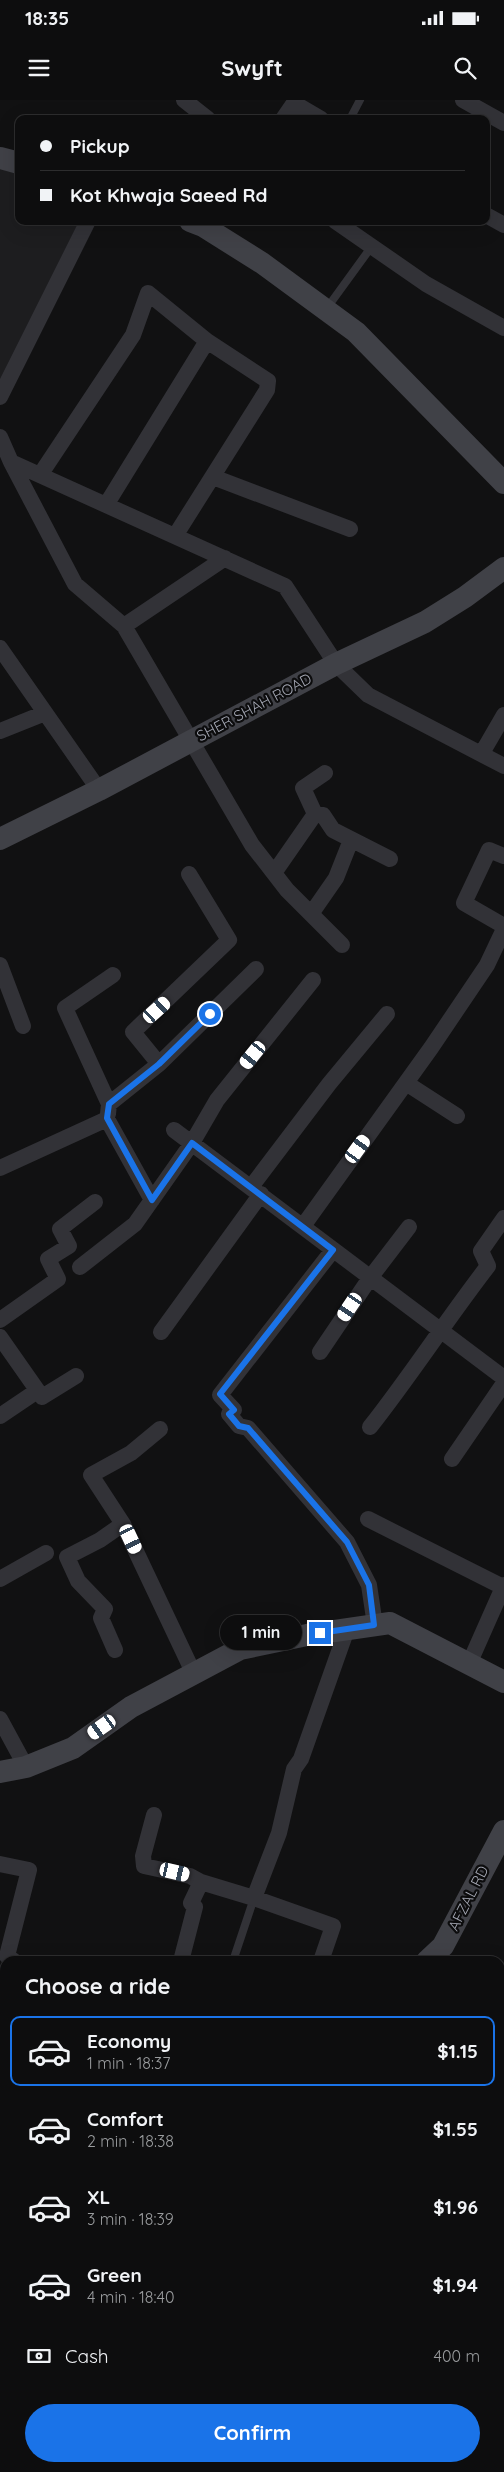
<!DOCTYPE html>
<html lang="en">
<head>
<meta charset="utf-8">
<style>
	:root { --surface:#0d0d0e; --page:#161617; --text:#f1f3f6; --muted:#9a9c9e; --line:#2d2d2e; --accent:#1a73e8 }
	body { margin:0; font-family:Quicksand,sans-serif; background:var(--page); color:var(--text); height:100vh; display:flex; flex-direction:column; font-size:19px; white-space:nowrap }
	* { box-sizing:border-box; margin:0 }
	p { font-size:16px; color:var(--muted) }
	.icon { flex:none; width:28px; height:28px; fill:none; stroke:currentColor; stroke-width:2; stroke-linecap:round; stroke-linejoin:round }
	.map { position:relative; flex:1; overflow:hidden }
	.sheet { position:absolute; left:0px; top:1856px; width:505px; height:516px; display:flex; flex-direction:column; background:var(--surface); border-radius:15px 15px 0 0; box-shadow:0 5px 20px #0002,0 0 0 1px var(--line) }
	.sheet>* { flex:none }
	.hud { position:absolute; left:15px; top:15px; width:475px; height:110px; border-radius:10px; box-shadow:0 5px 20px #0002,0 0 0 1px var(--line); display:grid; align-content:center; height:110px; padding:0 25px; background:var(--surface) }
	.end { position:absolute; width:22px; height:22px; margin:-11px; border:6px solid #1a73e8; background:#fff; box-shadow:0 0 0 2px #fff }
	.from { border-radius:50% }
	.bubble { position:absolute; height:35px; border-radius:18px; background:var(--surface); box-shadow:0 5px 20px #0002,0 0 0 1px var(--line); font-size:16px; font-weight:800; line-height:35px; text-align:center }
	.car { position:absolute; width:15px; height:30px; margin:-15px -8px; border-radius:6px; box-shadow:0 0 4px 1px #0007; background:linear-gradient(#fff 24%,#345 0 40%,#fff 0 76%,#345 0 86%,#fff 0) }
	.hud b { display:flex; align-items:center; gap:18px; height:48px; font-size:19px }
	.hud b+b { border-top:1px solid var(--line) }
	.hud i { width:12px; height:12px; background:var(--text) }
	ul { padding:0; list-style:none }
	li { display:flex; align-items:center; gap:15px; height:70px; margin:0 10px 8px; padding:0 15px; border:2px solid transparent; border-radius:10px }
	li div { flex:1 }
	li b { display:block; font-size:19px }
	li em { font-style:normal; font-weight:800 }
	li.current { border-color:var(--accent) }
	li>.icon { width:45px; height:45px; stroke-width:1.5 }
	h2 { padding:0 25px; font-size:22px; line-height:60px }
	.pay { display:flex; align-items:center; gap:12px; height:55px; padding:0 25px; font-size:19px }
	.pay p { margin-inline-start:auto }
	.primary-button { display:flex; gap:10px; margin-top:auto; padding:10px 25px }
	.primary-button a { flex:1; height:58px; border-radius:30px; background:var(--accent); color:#fff; font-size:20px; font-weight:800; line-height:58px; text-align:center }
	.status { display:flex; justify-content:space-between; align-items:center; height:35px; padding:0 25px; background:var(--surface); direction:ltr }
	.status svg { height:14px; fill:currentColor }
	header { display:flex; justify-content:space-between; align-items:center; height:65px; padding:0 25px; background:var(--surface); font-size:22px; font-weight:800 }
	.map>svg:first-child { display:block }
	.built { fill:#1d1d1f }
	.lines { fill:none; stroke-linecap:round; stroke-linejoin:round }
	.lane { stroke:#323237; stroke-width:8 }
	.street { stroke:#323237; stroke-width:16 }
	.secondary { stroke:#404147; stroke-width:22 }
	.route { stroke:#1a73e8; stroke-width:6 }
	.labels { text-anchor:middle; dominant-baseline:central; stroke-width:4.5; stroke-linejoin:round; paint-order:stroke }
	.street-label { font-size:15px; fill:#a3a6b2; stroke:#0c0c0d }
</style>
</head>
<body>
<div class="status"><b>18:35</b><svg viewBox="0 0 49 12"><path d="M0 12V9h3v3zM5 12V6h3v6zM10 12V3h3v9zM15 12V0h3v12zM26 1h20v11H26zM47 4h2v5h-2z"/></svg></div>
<header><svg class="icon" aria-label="menu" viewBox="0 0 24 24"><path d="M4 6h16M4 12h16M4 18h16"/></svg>Swyft<svg class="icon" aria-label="search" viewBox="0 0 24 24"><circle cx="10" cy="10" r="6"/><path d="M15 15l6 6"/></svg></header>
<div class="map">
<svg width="504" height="2372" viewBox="0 0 504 2372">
	<rect width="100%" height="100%" fill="#111112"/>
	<path class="built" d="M0,64L19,69V121H81L0,282Z"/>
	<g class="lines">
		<path class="lane" d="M350,19L360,0
			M327,208L372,146
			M233,1861L254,1798
			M500,1913L502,1908
			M500,2015L504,2016
			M500,2164L504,2148"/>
		<path class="street" d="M184,0L208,19
			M463,0L504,23
			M283,19L294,3L321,19
			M486,115L504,125
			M335,121L426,184L504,228
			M0,297L88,121
			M0,337L11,362L75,484L124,526L252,745L287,790L342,845
			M11,362L285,486L336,564L368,595L504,666
			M40,375L133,235L148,193L207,241L268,281L267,290L175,436
			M213,377L350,429
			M106,405L207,241
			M124,526L225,458
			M0,548L99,690
			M0,631L45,613
			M482,653L504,615
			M315,714L323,715L333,730L390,759
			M504,756L489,750L464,803L504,826
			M274,773L315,714L303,688L325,673
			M311,814L336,778L351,740
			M0,865L23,926
			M159,964L256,869
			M406,983L457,1016
			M109,1004L159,964L133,932L229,840L189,774
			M108,1014L109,1004L65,908L113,875
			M174,1030L504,1278
			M0,1068L107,1019L152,1100
			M251,1087L329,984L387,914
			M303,1126L431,948L487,865L504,829
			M333,1150L220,1295L234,1310L229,1314L239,1326L248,1328L347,1442L369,1485L375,1525
			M80,1167L135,1124L192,1043L217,1000L313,880
			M0,1220L58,1179L48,1159L69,1146L60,1129L95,1102
			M161,1232L261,1094
			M0,1237L42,1297L76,1276
			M320,1252L370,1178L409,1127
			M0,1316L37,1291
			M370,1327C411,1275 447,1219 488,1166L481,1151L504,1118
			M160,1329L131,1353L91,1375L123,1424L193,1572
			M452,1359L504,1283
			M368,1419L503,1487
			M0,1479L46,1453
			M115,1550L101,1518L105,1509L78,1481L67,1457L100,1440L123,1424
			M469,1564L504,1485
			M0,1619L26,1667
			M154,1715L143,1756L144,1766L190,1776L201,1782
			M0,1764L29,1770L7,1856L14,1861
			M254,1798L279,1733L294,1669L301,1659L347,1529
			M181,1861L195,1807L191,1803L201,1782L254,1798L333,1826L321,1861
			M500,2231L504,2232
			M349,2368L353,2372
			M150,2372L161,2368"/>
		<path class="secondary" d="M0,58L19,63
			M190,121L203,126L262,163L356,232L504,383
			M0,739L99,690L336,564L425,522L465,497L504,468
			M0,1672L26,1667L73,1648L131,1607L240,1549L307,1535L390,1523L504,1582
			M427,1861L443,1846L504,1731
			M0,2107L5,2106"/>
	</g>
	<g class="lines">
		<path class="route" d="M210,914L159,964L109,1004L107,1018L152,1100L192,1043L333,1150L220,1294L234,1310L229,1314L239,1326L248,1328L347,1442L369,1485L374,1525L320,1533"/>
	</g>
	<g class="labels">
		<g class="street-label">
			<text transform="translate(254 607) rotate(-28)">SHER SHAH ROAD</text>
			<text transform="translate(468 1798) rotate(-63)">AFZAL RD</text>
		</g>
	</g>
</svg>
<i class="end from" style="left:210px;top:914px"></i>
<i class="end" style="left:320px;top:1533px"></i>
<div class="bubble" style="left:220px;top:1515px;width:82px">1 min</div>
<i class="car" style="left:157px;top:910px;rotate:48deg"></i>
<i class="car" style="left:253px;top:955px;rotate:219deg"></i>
<i class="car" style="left:358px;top:1049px;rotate:36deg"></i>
<i class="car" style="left:350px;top:1207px;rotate:214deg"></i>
<i class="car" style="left:131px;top:1439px;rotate:155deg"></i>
<i class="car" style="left:102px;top:1627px;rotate:235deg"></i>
<i class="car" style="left:175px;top:1772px;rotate:103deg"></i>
<div class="hud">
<b><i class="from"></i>Pickup</b>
<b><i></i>Kot Khwaja Saeed Rd</b>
</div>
<section class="sheet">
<h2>Choose a ride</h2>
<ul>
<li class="current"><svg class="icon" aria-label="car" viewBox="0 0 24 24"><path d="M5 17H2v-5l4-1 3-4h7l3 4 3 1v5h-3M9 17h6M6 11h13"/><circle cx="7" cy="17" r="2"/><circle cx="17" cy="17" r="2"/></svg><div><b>Economy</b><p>1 min · 18:37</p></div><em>$1.15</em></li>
<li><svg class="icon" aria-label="car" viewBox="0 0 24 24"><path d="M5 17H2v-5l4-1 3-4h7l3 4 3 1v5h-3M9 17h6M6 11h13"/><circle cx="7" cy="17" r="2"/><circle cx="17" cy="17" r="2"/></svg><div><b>Comfort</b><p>2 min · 18:38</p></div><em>$1.55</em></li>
<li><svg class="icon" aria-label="car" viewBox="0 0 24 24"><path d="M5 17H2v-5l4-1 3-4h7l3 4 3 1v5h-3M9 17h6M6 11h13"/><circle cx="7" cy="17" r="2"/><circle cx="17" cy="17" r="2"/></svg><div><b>XL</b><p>3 min · 18:39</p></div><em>$1.96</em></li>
<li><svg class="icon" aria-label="car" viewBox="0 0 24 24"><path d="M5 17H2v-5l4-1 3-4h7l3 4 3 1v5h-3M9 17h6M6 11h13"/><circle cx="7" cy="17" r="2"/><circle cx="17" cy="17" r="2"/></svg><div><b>Green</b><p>4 min · 18:40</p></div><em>$1.94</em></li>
</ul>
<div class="pay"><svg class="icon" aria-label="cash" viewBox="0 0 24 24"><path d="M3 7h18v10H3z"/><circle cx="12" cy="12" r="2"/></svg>Cash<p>400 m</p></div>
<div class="primary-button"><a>Confirm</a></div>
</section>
</div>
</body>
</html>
